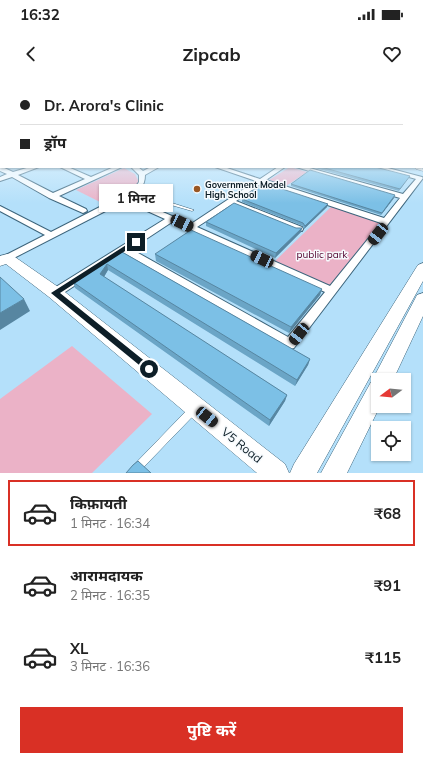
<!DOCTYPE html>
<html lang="hi">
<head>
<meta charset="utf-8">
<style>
	:root { --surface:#fff; --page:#f6f6f6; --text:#222; --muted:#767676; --line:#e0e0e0; --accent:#d93025 }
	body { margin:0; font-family:Mulish,"Noto Sans Devanagari",sans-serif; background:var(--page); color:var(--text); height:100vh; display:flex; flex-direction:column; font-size:15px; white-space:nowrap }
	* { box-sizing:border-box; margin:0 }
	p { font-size:13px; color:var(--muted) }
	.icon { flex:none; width:22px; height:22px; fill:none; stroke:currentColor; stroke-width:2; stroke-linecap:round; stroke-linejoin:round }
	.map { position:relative; height:393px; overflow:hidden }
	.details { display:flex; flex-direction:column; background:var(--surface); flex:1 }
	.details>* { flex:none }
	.hud { position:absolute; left:0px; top:0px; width:423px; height:88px; box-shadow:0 1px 3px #0004; display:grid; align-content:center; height:88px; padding:0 20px; background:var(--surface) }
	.needle { width:26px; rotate:254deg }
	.tools { position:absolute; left:371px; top:293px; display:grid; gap:8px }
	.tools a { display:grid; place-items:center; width:40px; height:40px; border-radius:0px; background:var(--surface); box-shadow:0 1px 3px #0004; font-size:20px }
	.end { position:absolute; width:18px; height:18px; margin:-9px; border:5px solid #0d1e27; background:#fff; box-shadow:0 0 0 2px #fff }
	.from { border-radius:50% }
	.bubble { position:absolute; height:28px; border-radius:0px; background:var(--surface); box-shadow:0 1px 3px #0004; font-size:13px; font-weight:700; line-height:28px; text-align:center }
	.car { position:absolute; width:12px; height:24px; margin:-12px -6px; border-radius:5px; box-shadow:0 0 3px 1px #0007; background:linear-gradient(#222 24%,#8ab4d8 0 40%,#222 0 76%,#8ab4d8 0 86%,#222 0) }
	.hud b { display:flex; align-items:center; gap:14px; height:38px; font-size:15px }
	.hud b+b { border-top:1px solid var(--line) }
	.hud i { width:10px; height:10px; background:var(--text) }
	ul { padding:7px 0 0; list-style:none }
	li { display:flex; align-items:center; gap:12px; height:66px; margin:0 8px 6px; padding:0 12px; border:2px solid transparent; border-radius:0px }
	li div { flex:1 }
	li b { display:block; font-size:15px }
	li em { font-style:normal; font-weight:700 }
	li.active { border-color:var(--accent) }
	li>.icon { width:36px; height:36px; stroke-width:1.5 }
	.cta { display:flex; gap:8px; margin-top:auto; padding:8px 20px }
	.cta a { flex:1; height:46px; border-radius:0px; background:var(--accent); color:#fff; font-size:16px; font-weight:700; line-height:46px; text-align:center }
	.status { display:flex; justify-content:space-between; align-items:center; height:28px; padding:0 20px; background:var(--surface); direction:ltr }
	.status svg { height:11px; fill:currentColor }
	header { display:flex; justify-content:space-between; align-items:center; height:52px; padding:0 20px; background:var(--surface); font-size:18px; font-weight:700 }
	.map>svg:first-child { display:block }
	.green { fill:#ebb2c7 }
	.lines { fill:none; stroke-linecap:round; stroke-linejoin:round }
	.lane-casing { stroke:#3d657c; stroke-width:1 }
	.street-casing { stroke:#3d657c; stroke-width:2 }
	.secondary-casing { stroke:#3d657c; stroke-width:1 }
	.lane { fill:#fff; fill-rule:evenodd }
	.street { fill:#fff; fill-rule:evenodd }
	.secondary { fill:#fff; fill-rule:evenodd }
	.wall { fill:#6ba5c6 }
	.shaded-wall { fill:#5786a1 }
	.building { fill:#7cc0e6; stroke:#5786a1 }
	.route { fill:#0d1e27 }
	.poi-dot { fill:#995724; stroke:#f6fafd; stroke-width:1.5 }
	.labels { text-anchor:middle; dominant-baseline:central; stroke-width:3; stroke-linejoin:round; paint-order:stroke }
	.far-poi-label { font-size:9px; font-weight:bold; fill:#0d1e27; stroke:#f6fafd; text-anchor:start }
	.park-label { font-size:10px; fill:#52002d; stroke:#f6fafd }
	.near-street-label { font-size:12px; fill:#0d1e27; stroke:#f6fafd }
</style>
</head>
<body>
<div class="status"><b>16:32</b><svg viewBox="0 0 49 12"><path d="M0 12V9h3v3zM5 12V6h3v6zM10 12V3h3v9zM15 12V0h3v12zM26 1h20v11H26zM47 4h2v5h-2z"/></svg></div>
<header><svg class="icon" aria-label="back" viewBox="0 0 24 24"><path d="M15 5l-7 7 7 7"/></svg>Zipcab<svg class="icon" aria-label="heart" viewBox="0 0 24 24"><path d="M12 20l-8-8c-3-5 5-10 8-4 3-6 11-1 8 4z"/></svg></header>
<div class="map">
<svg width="423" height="393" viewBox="0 0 423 393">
	<rect width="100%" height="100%" fill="#b4e0fa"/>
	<path class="green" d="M290,87L307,92L286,106L269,100Z
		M124,88L135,94L139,102C127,113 117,118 102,123L76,110Z
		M332,126L384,143L330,208L274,182Z
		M72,266L152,334L92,393H0V319Z"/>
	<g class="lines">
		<defs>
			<path id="lane" d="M161,116H163L172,123L194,130L192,131L171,125L159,133H157V131L169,124L161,118Z
				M192,327L195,328L196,331L195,334L138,393H128L129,390L189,328Z"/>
			<path id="street" d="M422,68H423V70H422Z
				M0,86L13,92L30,87H39L18,95L53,113L85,99L60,87H68L91,97L114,87H122L59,116L86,129L87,131L83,133L49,118L12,97L0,101V97L7,94L0,91Z
				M131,87H138L143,91L151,87H159L145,95C145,106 139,112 130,118L172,136H176L191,144L256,101L215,87H224L260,99L278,87H285L266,100L384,138L400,118L296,87H306L403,114L416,99L374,87H384L422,97L423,98L294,268L290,269L124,173L59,216H51L50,213L51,210L165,139L125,121L10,180H4L2,178L4,176L45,155L0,131V126L51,152L133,110L139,102V95ZM262,103L381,143L330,206L197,147L231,125L296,151H302L303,149L302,147L236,121ZM172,142L325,212L288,257L131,169Z"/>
			<path id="secondary" d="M422,85L423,91L416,89L414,87H422Z
				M7,174L12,175L61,209L285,384L289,393H257L49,217L6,184L0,186V176Z
				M423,183V201L317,393H290L294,384L416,188L418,185Z
				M423,213V236L393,300H378V326H380L347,393H321L371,302L373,301L376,293L415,219L417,215Z"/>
		</defs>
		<use href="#lane" class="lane-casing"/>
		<use href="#street" class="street-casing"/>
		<use href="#secondary" class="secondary-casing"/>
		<use href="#lane" class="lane"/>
		<use href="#street" class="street"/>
		<use href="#secondary" class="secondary"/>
	</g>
	<path class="wall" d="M315,87H375L408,98L399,111L315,88Z
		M291,104L395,115L394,118L381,135L291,106Z
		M242,119L327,127L304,149L303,146L242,122Z
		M206,142L296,148H302L301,152L275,178L206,146Z
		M122,172L310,279L308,285L295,306L108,190L104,197L287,315L285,321L269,346L75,208L73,202Z
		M155,174L322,209L320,215L289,253L156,181Z"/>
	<path class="shaded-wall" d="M395,115L394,118L381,135L382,133Z
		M328,124L327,127L304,149L305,146Z
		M302,148L301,152L275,178L276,173Z
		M107,184L108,190L102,200L100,194Z
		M322,209L320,215L289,253L291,247Z
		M24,219L30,231L0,250V233Z
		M310,279L308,285L295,306L297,300Z
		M287,315L285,321L269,346L270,340Z"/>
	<path class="building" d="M321,87H375L410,96L400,109Z
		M310,90L395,115L382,133L291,104Z
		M264,103L328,124L305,146L303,143L242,119Z
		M234,123L296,148H302L276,173L206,142Z
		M191,150L322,209L291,247L155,174Z
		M122,172L310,279L297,300L107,184L100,194L287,315L270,340L73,202Z
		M0,197L24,219L0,233Z
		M138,381L151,393H126L133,385Z"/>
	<linearGradient id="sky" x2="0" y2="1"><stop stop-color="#62a5bc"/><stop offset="0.55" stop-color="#ddf1fd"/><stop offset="1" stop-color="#ddf1fd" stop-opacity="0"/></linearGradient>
	<rect width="423" height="123" fill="url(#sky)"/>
	<path class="route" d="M134,160L139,162L60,213L152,287L153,289L152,292L149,293L51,213Z"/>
	<circle class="poi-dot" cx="197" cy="109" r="4"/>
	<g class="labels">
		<g class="far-poi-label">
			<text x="205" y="104">Government Model<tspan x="205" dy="10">High School</tspan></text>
		</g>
		<g class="park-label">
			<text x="322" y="174">public park</text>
		</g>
		<g class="near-street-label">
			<text transform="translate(242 365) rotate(39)">V5 Road</text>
		</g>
	</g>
</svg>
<div class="tools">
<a><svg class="needle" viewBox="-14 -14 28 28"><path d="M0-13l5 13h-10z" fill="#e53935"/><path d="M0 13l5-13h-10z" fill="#767676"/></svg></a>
<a><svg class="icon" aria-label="locate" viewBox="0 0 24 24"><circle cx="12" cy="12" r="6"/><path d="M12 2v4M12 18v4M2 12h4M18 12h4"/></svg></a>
</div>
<i class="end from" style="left:149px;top:289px"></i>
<i class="end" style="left:136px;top:162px"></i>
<div class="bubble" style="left:99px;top:104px;width:74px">1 मिनट</div>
<i class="car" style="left:182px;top:143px;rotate:115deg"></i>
<i class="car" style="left:378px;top:154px;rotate:218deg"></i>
<i class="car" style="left:262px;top:179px;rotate:295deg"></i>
<i class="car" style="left:299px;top:254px;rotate:218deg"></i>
<i class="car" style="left:207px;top:337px;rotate:129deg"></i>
<div class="hud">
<b><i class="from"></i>Dr. Arora's Clinic</b>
<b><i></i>ड्रॉप</b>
</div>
</div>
<section class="details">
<ul>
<li class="active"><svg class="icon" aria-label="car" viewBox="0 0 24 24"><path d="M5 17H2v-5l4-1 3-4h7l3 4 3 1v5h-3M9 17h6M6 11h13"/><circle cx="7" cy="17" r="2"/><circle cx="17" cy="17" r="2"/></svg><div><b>किफ़ायती</b><p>1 मिनट · 16:34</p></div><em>₹68</em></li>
<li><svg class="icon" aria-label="car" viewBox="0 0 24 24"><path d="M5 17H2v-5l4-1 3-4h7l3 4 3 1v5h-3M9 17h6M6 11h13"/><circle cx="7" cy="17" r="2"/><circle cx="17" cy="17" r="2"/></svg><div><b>आरामदायक</b><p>2 मिनट · 16:35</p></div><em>₹91</em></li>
<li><svg class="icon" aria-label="car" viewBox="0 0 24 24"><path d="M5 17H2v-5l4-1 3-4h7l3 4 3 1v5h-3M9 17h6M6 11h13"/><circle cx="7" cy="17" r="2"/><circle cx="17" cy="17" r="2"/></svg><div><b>XL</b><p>3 मिनट · 16:36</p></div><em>₹115</em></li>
</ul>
<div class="cta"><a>पुष्टि करें</a></div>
</section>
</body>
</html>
